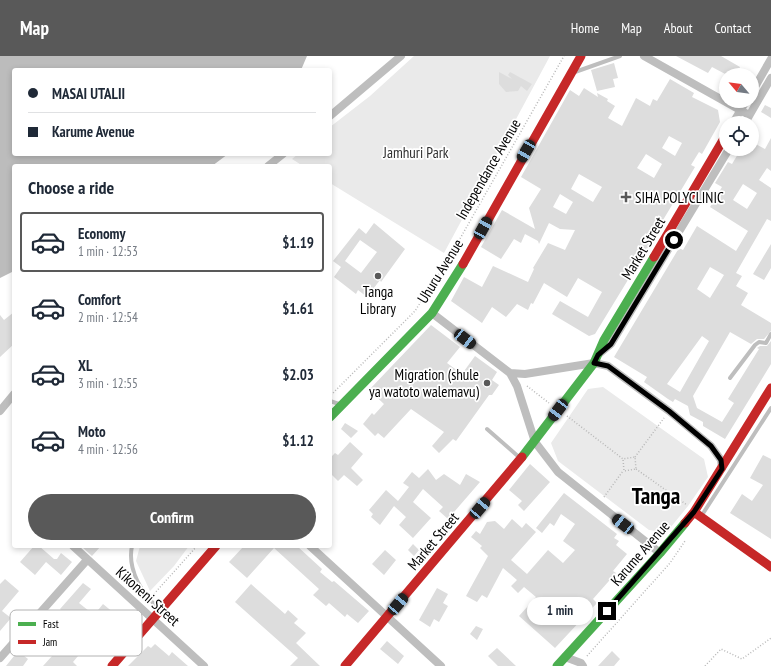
<!DOCTYPE html>
<html lang="en">
<head>
<meta charset="utf-8">
<style>
	:root { --surface:#fff; --page:#f6f6f7; --text:#1f2937; --muted:#747a83; --line:#e0e1e3; --accent:#595959 }
	body { margin:0; font-family:"PT Sans Narrow",sans-serif; background:var(--page); color:var(--text); height:100vh; display:flex; flex-direction:column; font-size:15px; white-space:nowrap }
	* { box-sizing:border-box; margin:0 }
	p { font-size:13px; color:var(--muted) }
	.icon { flex:none; width:22px; height:22px; fill:none; stroke:currentColor; stroke-width:2; stroke-linecap:round; stroke-linejoin:round }
	.map { position:relative; flex:1; overflow:hidden }
	.panel { position:absolute; left:12px; top:108px; width:320px; height:384px; display:flex; flex-direction:column; background:var(--surface); border-radius:4px; box-shadow:0 2px 6px #0003 }
	.panel>* { flex:none }
	.top-card { position:absolute; left:12px; top:12px; width:320px; height:88px; border-radius:4px; box-shadow:0 2px 6px #0003; display:grid; align-content:center; height:88px; padding:0 16px; background:var(--surface) }
	.needle { width:26px; rotate:299deg }
	.controls { position:absolute; left:719px; top:12px; display:grid; gap:8px }
	.controls a { display:grid; place-items:center; width:40px; height:40px; border-radius:50%; background:var(--surface); box-shadow:0 2px 6px #0003; font-size:20px }
	.end { position:absolute; width:18px; height:18px; margin:-9px; border:5px solid #000; background:#fff; box-shadow:0 0 0 2px #fff }
	.from { border-radius:50% }
	.bubble { position:absolute; height:28px; border-radius:14px; background:var(--surface); box-shadow:0 2px 6px #0003; font-size:13px; font-weight:700; line-height:28px; text-align:center }
	.car { position:absolute; width:12px; height:24px; margin:-12px -6px; border-radius:5px; box-shadow:0 0 3px 1px #0007; background:linear-gradient(#222 24%,#8ab4d8 0 40%,#222 0 76%,#8ab4d8 0 86%,#222 0) }
	.top-card b { display:flex; align-items:center; gap:14px; height:38px; font-size:15px }
	.top-card b+b { border-top:1px solid var(--line) }
	.top-card i { width:10px; height:10px; background:var(--text) }
	ul { padding:0; list-style:none }
	li { display:flex; align-items:center; gap:12px; height:60px; margin:0 8px 6px; padding:0 8px; border:2px solid transparent; border-radius:4px }
	li div { flex:1 }
	li b { display:block; font-size:15px }
	li em { font-style:normal; font-weight:700 }
	li.on { border-color:var(--accent) }
	li>.icon { width:36px; height:36px; stroke-width:1.5 }
	h2 { padding:0 16px; font-size:18px; line-height:48px }
	.primary-button { display:flex; gap:8px; margin-top:auto; padding:8px 16px }
	.primary-button a { flex:1; height:46px; border-radius:24px; background:var(--accent); color:#fff; font-size:16px; font-weight:700; line-height:46px; text-align:center }
	header { display:flex; align-items:center; gap:24px; box-sizing:border-box; height:56px; padding:0 20px; background:var(--accent); color:#fff }
	header strong { font-size:19px }
	nav { display:flex; gap:22px; margin-inline-start:auto; font-size:14px }
	.map>svg:first-child { display:block }
	.green { fill:#eaeaea }
	.water { fill:#bcbcbc }
	.building { fill:#ddd; fill-rule:evenodd }
	.lines { fill:none; stroke-linecap:round; stroke-linejoin:round }
	.path { stroke:#b8b8b8; stroke-width:1.5; stroke-dasharray:1 2; stroke-linecap:butt }
	.lane { stroke:#bebebe; stroke-width:4 }
	.street { stroke:#bebebe; stroke-width:8 }
	.fast { stroke:#4caf50; stroke-width:9 }
	.jam { stroke:#c62828; stroke-width:9 }
	.route { stroke:#000; stroke-width:5 }
	.poi-dot { fill:#595959; stroke:#fff; stroke-width:1.5 }
	.labels { text-anchor:middle; dominant-baseline:central; stroke-width:3.5; stroke-linejoin:round; paint-order:stroke }
	.park-label { font-size:15px; fill:#303030; stroke:#fff }
	.street-label { font-size:15px; fill:#000; stroke:#fff }
	.poi-label { font-size:15px; fill:#000; stroke:#fff; text-anchor:start }
	.town-label { font-size:23px; font-weight:bold; fill:#000; stroke:#fff }
	.key { fill:#fff; stroke:#b2b2b2; stroke-width:1 }
	.key-label { font-size:11px; fill:#000 }
</style>
</head>
<body>
<header>
<strong>Map</strong>
<nav><a>Home</a><a>Map</a><a>About</a><a>Contact</a></nav>
</header>
<div class="map">
<svg width="771" height="610" viewBox="0 0 771 610">
	<rect width="100%" height="100%" fill="#fff"/>
	<path class="green" d="M414,0H550L444,197L330,127V110H303L292,103L298,98H330V71L370,40Z
		M603,331L704,403L708,421L688,450L666,477L649,474L558,405L551,387L588,333Z
		M140,490H189L174,510L150,535L136,505Z"/>
	<path class="water" d="M0,0H307L301,14H14V98H228L212,110H14V215L0,222Z"/>
	<path class="building" d="M676,0H721L740,11L736,19H727L712,11L708,17Z
		M614,7L618,22L613,23L615,31L597,35L591,14Z
		M499,16L512,23L508,19L510,16L532,28L527,35L521,30L518,35L506,36L499,28Z
		M670,23L694,37L692,41L718,54L720,66L702,98L699,96L691,109L695,111L660,169L663,170L650,192L648,191L595,278L589,280L552,258L560,245L588,261L602,236L578,222L567,241L544,227L533,248L531,247L528,254L517,248L506,261L492,251L482,267L451,245L464,221L482,231L493,210L528,226L534,213L533,212L548,187L565,194L575,174L560,173L549,167L539,188L538,185L525,178L521,187L514,183L501,203L481,191L502,154L535,173L529,152L541,133L521,121L570,34L579,40L584,32L598,41L597,37L608,43L607,45L615,50L608,62L622,70L636,42L650,50L653,43L657,45ZM669,80L682,87L675,100L662,92ZM646,98L662,108L654,122L637,112ZM579,118L602,131L593,146L571,133ZM560,138L573,146L566,158L553,151Z
		M765,49L771,52V62L761,56Z
		M771,82V115L767,112L759,124L771,132V165L767,163L736,217L742,220L736,230L748,237L741,249L771,267V275L764,283H757L751,288L730,276L693,340L697,352L722,366L734,347L728,343L759,293L757,292L760,290H767L771,285V308L725,383L703,370V366L690,359L688,350L675,343L673,346L668,343L644,326L647,321L614,301L679,192L683,194L697,170L736,195L748,175L710,151L722,131L715,127L728,106L732,108L741,93H752V86L765,93ZM743,128L757,137L747,153L733,144ZM710,211L724,219L710,242L697,233ZM702,280L709,285L680,336L667,328Z
		M374,167L405,193L381,226L380,224L367,241L358,234L356,238L334,221L341,211L333,205L359,172L366,178ZM360,184L377,196L361,217L345,205Z
		M771,188V212L764,224L753,218Z
		M14,256V288L0,301V259L4,264Z
		M431,269L460,291L447,307L462,318L475,300L497,316L492,324L499,329L492,339H489L456,385L453,383L439,397L432,390L444,376L411,353L384,382L378,377L375,380L363,368L372,357L374,359L384,348L369,334Z
		M345,367L358,375L351,382L341,373Z
		M350,386L363,398L351,412L363,424L357,430L344,419L338,425L330,417V402L335,397L338,399Z
		M763,399L771,403V483L730,457L742,438L752,445L763,429L750,422Z
		M530,408L550,426L524,455L518,449L522,445L509,434Z
		M428,413L436,424L444,418L460,429L466,418L480,426L448,463L439,455L443,451L423,433L413,446L431,462L413,482L399,469L406,461L394,450L380,469L371,461L373,458L369,454L386,434L398,445L409,431L403,427L412,416L419,422Z
		M564,437L617,478L614,482L619,485L616,489L627,498L613,515L616,517L593,543L597,547L555,592L519,560L536,541L524,531L518,537L511,530L517,524L503,512L487,542L482,539L477,546L466,540L488,500L480,492L482,490L471,481L476,475L480,478L487,466L495,465L504,473L512,463L522,472L526,467L536,476L511,504L527,518L548,494L563,507L575,494L563,485L575,468L561,458L554,470L550,467L542,477L536,472Z
		M413,488L419,494L414,500L408,494Z
		M34,490H39L54,503H57L61,497L72,506L61,519L46,506L35,519L20,506Z
		M81,490H101L92,500Z
		M244,490H297L322,513L320,516L332,526L334,525L369,555L358,567L347,558L345,561L329,547L326,550L313,539L319,533L274,492L247,522L229,506Z
		M385,494L396,504L384,519L372,508Z
		M5,523L19,535L2,555L11,562L0,575V528Z
		M83,527L91,533L79,547L94,559L103,548L125,566L109,586L96,575L82,591L84,593L73,606L77,610H43L61,590L54,582L71,564L60,553Z
		M251,528L285,558L288,554L298,563L294,567L306,577L296,587L320,610H290L298,602L235,546Z
		M437,532L448,538L443,547L448,550L439,566L434,563L430,571L419,564Z
		M476,570L483,573L477,584L470,578Z
		M387,585L404,600L398,608L380,593Z
		M155,588L169,600L172,596L188,610H128L148,590L151,592Z
		M497,592L516,610H498L488,600Z
		M18,595L28,603L23,610H6Z
		M612,595L620,603L614,610H598Z"/>
	<g class="lines">
		<path class="path" d="M527,330L549,347
			M331,339L415,255L449,202L564,0
			M567,360L623,403L635,401L636,413L624,415L623,403
			M635,401L664,362
			M636,413L687,449
			M604,441L623,415
			M154,538L197,490
			M587,600L670,507L685,485
			M705,610L721,593L742,603L771,582"/>
		<path class="lane" d="M575,16L620,0
			M730,322L755,289L759,286L766,287L771,278
			M330,345L339,348
			M487,373L520,402
			M702,459L771,352
			M132,490C127,513 142,539 159,552"/>
		<path class="street" d="M644,0L749,59
			M752,36L771,3
			M330,60L401,0
			M733,67L746,45
			M745,67L771,22
			M268,110L283,98
			M432,257L510,317L517,330L535,386L558,416L660,497
			M599,298L611,288L729,93
			M510,317L525,318L594,307L608,310L669,355L711,390L721,404L722,412
			M0,355L14,338
			M73,490L204,610
			M310,490L441,610
			M565,601L581,607L583,610
			M0,602L87,504"/>
		<path class="fast" d="M330,361L432,257L463,208
			M522,401L594,307L604,284L654,201
			M557,610L660,497L685,467"/>
		<path class="jam" d="M654,201L726,79
			M463,208L581,0
			M694,456L771,511
			M685,467L694,456L771,332
			M112,610L216,490
			M345,610L522,401"/>
	</g>
	<g class="lines">
		<path class="route" d="M607,555L694,456L722,413L721,404L711,390L669,355L608,310L594,307L598,299L611,288L674,184"/>
	</g>
	<g class="poi-dot">
		<path d="M624 135h4v4h4v4h-4v4h-4v-4h-4v-4h4z"/>
		<circle cx="378" cy="220" r="4"/>
		<circle cx="487" cy="327" r="4"/>
	</g>
	<g class="labels">
		<g class="park-label">
			<text x="416" y="96">Jamhuri Park</text>
		</g>
		<g class="street-label">
			<text transform="translate(488 113) rotate(-60)">Independance Avenue</text>
			<text transform="translate(643 192) rotate(-59)">Market Street</text>
			<text transform="translate(440 215) rotate(-58)">Uhuru Avenue</text>
			<text transform="translate(433 485) rotate(-50)">Market Street</text>
			<text transform="translate(640 497) rotate(-49)">Karume Avenue</text>
			<text transform="translate(148 540) rotate(42)">Kikoneni Street</text>
		</g>
		<g class="poi-label">
			<text x="635" y="141">SIHA POLYCLINIC</text>
			<text x="378" y="235" text-anchor="middle">Tanga<tspan x="378" dy="17">Library</tspan></text>
			<text x="479" y="318" text-anchor="end">Migration (shule<tspan x="479" dy="17">ya watoto walemavu)</tspan></text>
		</g>
		<g class="town-label">
			<text x="656" y="439">Tanga</text>
		</g>
	</g>
	<rect x="10" y="554" width="132" height="46" rx="6" class="key"/>
	<rect x="18" y="566" width="18" height="4" fill="#4caf50"/>
	<rect x="18" y="584" width="18" height="4" fill="#c62828"/>
	<g class="key-label">
		<text x="43" y="572">Fast</text>
		<text x="43" y="590">Jam</text>
	</g>
</svg>
<div class="controls">
<a><svg class="needle" viewBox="-14 -14 28 28"><path d="M0-13l5 13h-10z" fill="#e53935"/><path d="M0 13l5-13h-10z" fill="#747a83"/></svg></a>
<a><svg class="icon" aria-label="locate" viewBox="0 0 24 24"><circle cx="12" cy="12" r="6"/><path d="M12 2v4M12 18v4M2 12h4M18 12h4"/></svg></a>
</div>
<i class="end from" style="left:674px;top:184px"></i>
<i class="end" style="left:607px;top:555px"></i>
<div class="bubble" style="left:527px;top:541px;width:66px">1 min</div>
<i class="car" style="left:526px;top:95px;rotate:210deg"></i>
<i class="car" style="left:483px;top:172px;rotate:29deg"></i>
<i class="car" style="left:465px;top:283px;rotate:128deg"></i>
<i class="car" style="left:558px;top:354px;rotate:217deg"></i>
<i class="car" style="left:480px;top:452px;rotate:40deg"></i>
<i class="car" style="left:623px;top:468px;rotate:308deg"></i>
<i class="car" style="left:398px;top:548px;rotate:40deg"></i>
<div class="top-card">
<b><i class="from"></i>MASAI UTALII</b>
<b><i></i>Karume Avenue</b>
</div>
<section class="panel">
<h2>Choose a ride</h2>
<ul>
<li class="on"><svg class="icon" aria-label="car" viewBox="0 0 24 24"><path d="M5 17H2v-5l4-1 3-4h7l3 4 3 1v5h-3M9 17h6M6 11h13"/><circle cx="7" cy="17" r="2"/><circle cx="17" cy="17" r="2"/></svg><div><b>Economy</b><p>1 min · 12:53</p></div><em>$1.19</em></li>
<li><svg class="icon" aria-label="car" viewBox="0 0 24 24"><path d="M5 17H2v-5l4-1 3-4h7l3 4 3 1v5h-3M9 17h6M6 11h13"/><circle cx="7" cy="17" r="2"/><circle cx="17" cy="17" r="2"/></svg><div><b>Comfort</b><p>2 min · 12:54</p></div><em>$1.61</em></li>
<li><svg class="icon" aria-label="car" viewBox="0 0 24 24"><path d="M5 17H2v-5l4-1 3-4h7l3 4 3 1v5h-3M9 17h6M6 11h13"/><circle cx="7" cy="17" r="2"/><circle cx="17" cy="17" r="2"/></svg><div><b>XL</b><p>3 min · 12:55</p></div><em>$2.03</em></li>
<li><svg class="icon" aria-label="car" viewBox="0 0 24 24"><path d="M5 17H2v-5l4-1 3-4h7l3 4 3 1v5h-3M9 17h6M6 11h13"/><circle cx="7" cy="17" r="2"/><circle cx="17" cy="17" r="2"/></svg><div><b>Moto</b><p>4 min · 12:56</p></div><em>$1.12</em></li>
</ul>
<div class="primary-button"><a>Confirm</a></div>
</section>
</div>
</body>
</html>
